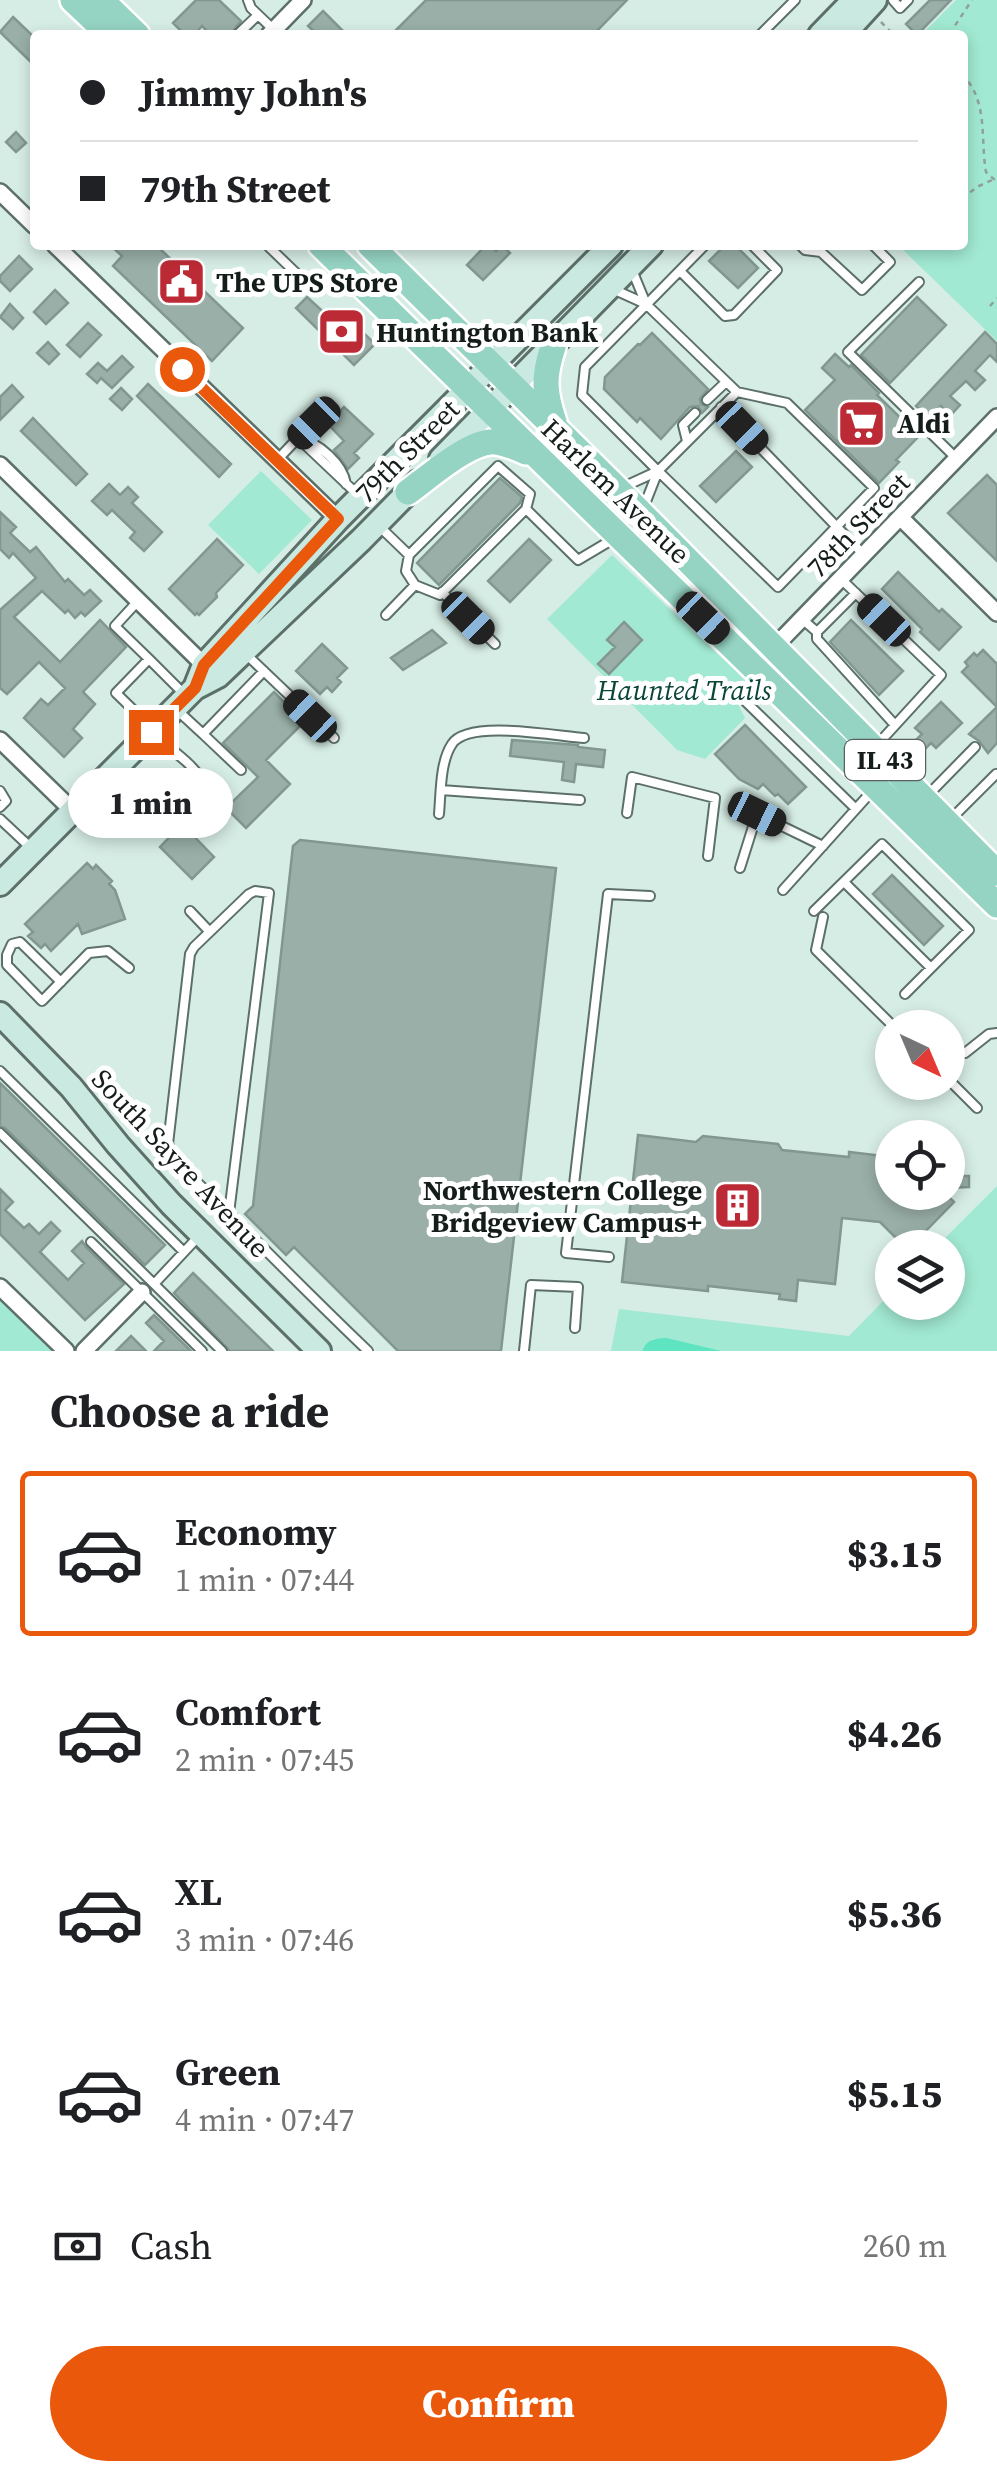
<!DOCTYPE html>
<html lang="en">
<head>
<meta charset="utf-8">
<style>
	:root { --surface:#fff; --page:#f2f2f2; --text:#202124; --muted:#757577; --line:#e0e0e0; --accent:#ea580c }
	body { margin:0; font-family:"Source Serif 4",serif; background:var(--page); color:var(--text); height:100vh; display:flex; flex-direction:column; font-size:38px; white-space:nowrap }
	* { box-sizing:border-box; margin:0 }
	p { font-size:32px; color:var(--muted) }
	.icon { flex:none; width:55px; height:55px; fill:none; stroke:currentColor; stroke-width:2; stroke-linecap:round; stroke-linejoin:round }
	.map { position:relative; height:1351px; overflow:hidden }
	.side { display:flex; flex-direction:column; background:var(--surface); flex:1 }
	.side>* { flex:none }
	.banner { position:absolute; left:30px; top:30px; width:938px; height:220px; border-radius:10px; box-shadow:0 5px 15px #0003; display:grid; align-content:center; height:220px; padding:0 50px; background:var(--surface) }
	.needle { width:65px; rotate:136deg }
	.tools { position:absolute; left:875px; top:1010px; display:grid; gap:20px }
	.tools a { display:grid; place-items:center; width:90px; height:90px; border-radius:50%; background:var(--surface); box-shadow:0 5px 15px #0003; font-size:50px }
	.end { position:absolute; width:45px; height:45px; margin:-22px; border:12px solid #ea580c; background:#fff; box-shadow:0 0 0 5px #fff }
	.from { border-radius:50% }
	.bubble { position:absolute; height:70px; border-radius:35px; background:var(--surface); box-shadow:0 5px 15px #0003; font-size:32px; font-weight:800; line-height:70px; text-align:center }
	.car { position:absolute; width:30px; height:60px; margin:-30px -15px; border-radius:12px; box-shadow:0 0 8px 2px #0007; background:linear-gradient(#222 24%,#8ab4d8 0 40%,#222 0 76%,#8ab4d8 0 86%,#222 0) }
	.banner b { display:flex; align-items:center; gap:35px; height:95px; font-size:38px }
	.banner b+b { border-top:2px solid var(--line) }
	.banner i { width:25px; height:25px; background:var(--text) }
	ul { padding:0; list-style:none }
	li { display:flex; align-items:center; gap:30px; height:165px; margin:0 20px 15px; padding:0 30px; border:5px solid transparent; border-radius:10px }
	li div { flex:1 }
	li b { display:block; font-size:38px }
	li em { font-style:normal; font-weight:800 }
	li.current { border-color:var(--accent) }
	li>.icon { width:90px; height:90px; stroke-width:1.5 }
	h2 { padding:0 50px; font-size:45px; line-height:120px }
	.pay { display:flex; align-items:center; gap:25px; height:110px; padding:0 50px; font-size:38px }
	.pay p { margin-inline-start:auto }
	.button { display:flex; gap:20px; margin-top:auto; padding:20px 50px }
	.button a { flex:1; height:115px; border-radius:60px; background:var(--accent); color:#fff; font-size:40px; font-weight:800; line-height:115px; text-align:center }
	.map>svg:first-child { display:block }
	.green { fill:#a1e9d2 }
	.water { fill:#5fe4c1 }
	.building { fill:#99afa7; stroke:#829790; stroke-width:2.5 }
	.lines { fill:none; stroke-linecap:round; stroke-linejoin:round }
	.lane-casing { stroke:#5c7069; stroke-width:12 }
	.street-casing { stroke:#5c7069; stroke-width:20 }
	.secondary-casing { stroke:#5c7069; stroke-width:28 }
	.primary-casing { stroke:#fff; stroke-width:30 }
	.path { stroke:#8fa19b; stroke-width:2.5; stroke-dasharray:5 5; stroke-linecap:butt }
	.lane { stroke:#fff; stroke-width:8 }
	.street { stroke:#fff; stroke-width:15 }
	.secondary { stroke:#cae9e1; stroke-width:22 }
	.primary { stroke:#95d3c2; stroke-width:25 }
	.route { stroke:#ea580c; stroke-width:12 }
	.labels { text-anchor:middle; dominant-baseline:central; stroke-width:10; stroke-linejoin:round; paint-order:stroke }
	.shield { fill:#fff; stroke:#5a615f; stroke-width:2.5 }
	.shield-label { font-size:25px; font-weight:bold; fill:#141d1a }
	.poi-label { font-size:28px; font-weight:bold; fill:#141d1a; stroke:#fff; text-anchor:start }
	.street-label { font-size:28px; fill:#141d1a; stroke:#fff }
	.park-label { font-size:28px; font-style:italic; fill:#0b4639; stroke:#fff }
</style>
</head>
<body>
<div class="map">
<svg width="997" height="1351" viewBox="0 0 997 1351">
	<rect width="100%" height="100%" fill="#d6ede5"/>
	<path class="green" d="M956,0H997V341L898,245H962V35H921Z
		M261,471L312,520L259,574L208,525Z
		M612,555L749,683L735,698L745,718L705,759L677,750L547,619Z
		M997,1186V1351H722L667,1338L653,1339L643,1347L642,1351H611L619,1309L849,1336L892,1292V1302H948V1248L936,1247Z
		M0,1300L49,1348L52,1351H0Z"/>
	<path class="water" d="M667,1338L722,1351H642C646,1339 657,1338 667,1338Z"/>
	<path class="building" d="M196,0H219L241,21L230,35H211L202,26L194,35H185L173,23Z
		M426,0H627L593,35H391Z
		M930,0H951L917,35L906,24Z
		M323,11L347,35H318L308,26Z
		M13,17L35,38V66L0,32Z
		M16,132L26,143L16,152L6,142Z
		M110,245H156L243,328L212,361L113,266L122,256Z
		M486,245H490L496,251L502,245L510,253L483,280L467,265Z
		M725,245H735L758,268L738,288L709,261Z
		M19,256L32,269L10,291L0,281V276Z
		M55,290L68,303L46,324L34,312Z
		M307,297L331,319L340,310L375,344L354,365L296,308Z
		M917,297L946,325L890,383L861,355Z
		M10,304L23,318L13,329L0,317Z
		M88,323L101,335L80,357L67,345Z
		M985,332L997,344V362L990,355L975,371L985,380L975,390L966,381L950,396L960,405L950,416L941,406L928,418L916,406Z
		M652,333L708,389L700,399L701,404L708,407L702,413L698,406L690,407L661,439L640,418L637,422L604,389L605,377L638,344L640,345Z
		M48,342L59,354L49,364L37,353Z
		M835,354L849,367L851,365L879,393L877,395L919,436L896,460L899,462L879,483L805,410L835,380L822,368Z
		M122,356L133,367L112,388L101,378L97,383L87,374L98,363L107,371Z
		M148,384L231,464L219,477L137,396Z
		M12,385L23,397L0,420V397Z
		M121,388L132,399L122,410L110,399Z
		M344,407L373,434L354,453L359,458L348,469L334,450L344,441L328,424Z
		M33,418L87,474L76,485L21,431Z
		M736,451L752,467L716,502L700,486Z
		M987,475L997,485V561L948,513Z
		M500,478L522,497L520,503L439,585L417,563Z
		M109,484L120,495L128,487L138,497L132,503L162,532L144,551L130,538L135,532L112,510L107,515L92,501Z
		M0,512L16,527L10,533L30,552L36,547L65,582L68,579L84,595L90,590L101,601L85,616L81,612L75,618L68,610L65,613L42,591L14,617L60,662L100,620L126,647L83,692L95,704L73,729L82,738L64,757L24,718L41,699L48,705L65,688L39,662L7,694L0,688V610L36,578L13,553L9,558L0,549Z
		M217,539L243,565L216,593L217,597L199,615L197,613L195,615L169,589Z
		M529,539L551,560L510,602L488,581Z
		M898,572L939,612L942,609L961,627L939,650L920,632L922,629L882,589Z
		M851,620L903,671L879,695L830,642Z
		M624,622L642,640L609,674L598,664L615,647L607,640Z
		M432,630L446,643L403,670L391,658Z
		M322,644L347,668L337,678L341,682L332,692L327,687L320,694L296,671Z
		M983,650L997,664V743L988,753L979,741L969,734L997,707L962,672L968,666L965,662L974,653L977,656Z
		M274,692L304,722L266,760L290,784L246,828L226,808L258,777L223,743Z
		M941,702L962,723L936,748L931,743L926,748L917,739L922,734L915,728Z
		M745,725L806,787L788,804L778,794L775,796L763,784L758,789L739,779L715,754Z
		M512,740L578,745V747L605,750L603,767L576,764L574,782L562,780L564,762L510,756Z
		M179,778L191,790L175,806L160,796Z
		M182,824L214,857L192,879L160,847Z
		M300,840L556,868L501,1351H398L294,1247L286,1255L245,1214L253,1206L293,846Z
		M87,863L93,869L96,865L112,881L109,884L115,890L125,919L82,934L78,924L51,951L45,944L41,948L28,936L33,932L25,924Z
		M892,875L943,926L924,945L873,894Z
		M0,1083L165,1245L145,1265L5,1128L0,1126Z
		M638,1135L696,1142L703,1136L778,1144L782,1150L849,1157V1152L892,1157V1192H944L954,1202L909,1248H906L880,1222L842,1218L835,1284L798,1280L796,1301L779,1299L780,1294L708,1286V1291L622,1282Z
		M948,1176H969V1187L948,1188Z
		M0,1189L13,1202L5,1210L24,1228L29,1224L39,1234L51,1222L60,1231L40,1252L68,1280L84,1263L72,1251L82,1241L86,1247L124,1284L85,1320L0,1234Z
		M193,1273L273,1351H230L174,1293Z
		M154,1315L191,1351H154L164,1341L146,1323Z
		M131,1336L146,1351H116Z"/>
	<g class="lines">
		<defs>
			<path id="lane" d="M248,0L251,8L276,32
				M893,0L900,8L908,0
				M237,35L258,15
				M760,35L795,0
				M267,245L296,273
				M800,245L805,250L821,252L862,290L890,262L873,245
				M680,271L725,316L734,315L777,270L752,245
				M919,282L848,352L957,459
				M615,290L646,304L632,270
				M646,304L737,392L658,471L582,395L585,367L705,245
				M707,400L726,382
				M721,407L864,555
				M298,438C318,442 343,464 346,484
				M298,438L313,423
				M687,441L683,425L695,413
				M277,460L298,438L356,493
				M658,471L778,587L874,488L787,403L737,392
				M621,488L658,471L643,509
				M380,527L409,555L498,466L530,494L526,509
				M409,555L406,571L415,585
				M841,579L941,675L877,745
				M442,592L495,644
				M138,601L115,626L149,659
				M386,615L415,585L440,595L526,509L578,560L615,538
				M802,619L817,632V639L895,725
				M817,632L856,593
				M247,655L334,738
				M766,683L746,702L856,809
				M177,710L203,734
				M153,729L116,693L149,659L183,693
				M120,770L165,811L175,814L182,811L205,786C196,765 171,750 154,735
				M241,770L203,734L264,671
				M441,790L580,800
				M0,791L6,801L0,807
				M927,796L975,747
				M627,813L632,777L715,798L708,856
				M439,814C441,792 440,762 452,744C468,719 556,736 584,738
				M0,819L30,847
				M951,819L996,774
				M740,868L757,814L823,846
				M844,882L931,968
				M783,890L873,790
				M190,911L209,931
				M814,911L882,844L969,930L905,994
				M823,917L816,950L895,1028
				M61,982L20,942L12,944L7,955V965L42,1001L89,953L108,951L129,968
				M965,1053L989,1034L997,1033
				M0,1071L184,1252
				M948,1079L977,1108
				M0,1133L154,1284
				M229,1213L269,893L255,891L249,894L194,947L190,954L168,1144C178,1169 206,1189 224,1208C271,1256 319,1304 368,1351
				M198,1237L154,1284L222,1351
				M91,1242L202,1351
				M609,1257L566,1253L608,894L650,896
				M524,1351L531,1285L578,1287L575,1328"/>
			<path id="street" d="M269,35L303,0
				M0,192L35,226
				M55,245L338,519
				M0,465L204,665
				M901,518L997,613
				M754,668L997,417
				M0,740L73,811
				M0,1287L66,1351
				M84,1351L142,1292"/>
			<path id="secondary" d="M820,35L854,0
				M843,35L875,0
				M441,459L651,245
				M195,688L204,665L338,519L611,245
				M0,884L195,688L218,676L361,540L418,482
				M0,1014L71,1087L118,1145L171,1204L319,1351"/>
			<path id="primary" d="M73,0L110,35
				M101,0L137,35
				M321,245L997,905
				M370,245L618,490L997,873
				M553,347C543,377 544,392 554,422
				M408,492C429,477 471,439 496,442C506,443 517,448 526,452"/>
		</defs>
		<use href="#lane" class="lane-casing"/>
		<use href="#street" class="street-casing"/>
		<use href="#secondary" class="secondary-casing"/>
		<use href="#primary" class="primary-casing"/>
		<path class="path" d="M881,22L894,35
			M954,35V27L972,0
			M962,74C989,102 980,138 986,172L997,182
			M962,198L979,186L992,180
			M990,306L997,298"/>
		<use href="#lane" class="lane"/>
		<use href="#street" class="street"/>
		<use href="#secondary" class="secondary"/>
		<use href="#primary" class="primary"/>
	</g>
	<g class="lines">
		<path class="route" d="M151,732L195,688L204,665L338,519L182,369"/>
	</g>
	<defs>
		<symbol id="civic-square" viewBox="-11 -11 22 22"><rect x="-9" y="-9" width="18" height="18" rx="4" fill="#bc2b35" stroke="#fff"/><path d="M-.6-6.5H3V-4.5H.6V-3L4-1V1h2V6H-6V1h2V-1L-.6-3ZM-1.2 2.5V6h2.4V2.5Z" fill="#fff"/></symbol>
		<symbol id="bank-square" viewBox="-11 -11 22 22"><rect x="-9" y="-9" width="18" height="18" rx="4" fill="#bc2b35" stroke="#fff"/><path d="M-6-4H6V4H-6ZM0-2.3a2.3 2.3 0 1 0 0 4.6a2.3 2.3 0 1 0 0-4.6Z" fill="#fff"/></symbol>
		<symbol id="supermarket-square" viewBox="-11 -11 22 22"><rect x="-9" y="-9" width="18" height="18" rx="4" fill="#bc2b35" stroke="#fff"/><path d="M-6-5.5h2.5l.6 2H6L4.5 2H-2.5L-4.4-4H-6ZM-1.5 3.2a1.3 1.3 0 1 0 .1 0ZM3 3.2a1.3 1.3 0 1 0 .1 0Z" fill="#fff"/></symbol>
		<symbol id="building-square" viewBox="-11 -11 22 22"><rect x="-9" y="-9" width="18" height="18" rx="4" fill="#bc2b35" stroke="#fff"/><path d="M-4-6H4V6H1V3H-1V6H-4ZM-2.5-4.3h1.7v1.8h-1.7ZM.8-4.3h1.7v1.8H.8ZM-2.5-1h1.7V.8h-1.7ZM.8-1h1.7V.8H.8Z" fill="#fff"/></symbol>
	</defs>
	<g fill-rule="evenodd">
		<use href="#civic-square" x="154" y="254" width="55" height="55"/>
		<use href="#bank-square" x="314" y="304" width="55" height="55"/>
		<use href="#supermarket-square" x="834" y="396" width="55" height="55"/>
		<use href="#building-square" x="710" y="1178" width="55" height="55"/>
	</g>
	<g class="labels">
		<rect class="shield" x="845" y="740" width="80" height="40" rx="8"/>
		<g class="shield-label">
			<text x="885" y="760">IL 43</text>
		</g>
		<g class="poi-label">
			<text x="216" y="282">The UPS Store</text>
			<text x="376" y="332">Huntington Bank</text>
			<text x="897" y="423">Aldi</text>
			<text x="702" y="1190" text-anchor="end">Northwestern College<tspan x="702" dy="32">Bridgeview Campus+</tspan></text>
		</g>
		<g class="street-label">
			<text transform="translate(407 451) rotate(-45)">79th Street</text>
			<text transform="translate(616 491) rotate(44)">Harlem Avenue</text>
			<text transform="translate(858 525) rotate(-46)">78th Street</text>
			<text transform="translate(181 1163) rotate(47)">South Sayre Avenue</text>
		</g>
		<g class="park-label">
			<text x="684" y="690">Haunted Trails</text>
		</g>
	</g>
</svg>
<div class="tools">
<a><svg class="needle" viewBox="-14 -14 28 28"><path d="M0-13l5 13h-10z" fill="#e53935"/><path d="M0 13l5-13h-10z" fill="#757577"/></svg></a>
<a><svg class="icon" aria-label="locate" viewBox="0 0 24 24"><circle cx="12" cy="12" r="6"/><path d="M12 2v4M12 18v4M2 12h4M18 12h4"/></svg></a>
<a><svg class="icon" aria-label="layers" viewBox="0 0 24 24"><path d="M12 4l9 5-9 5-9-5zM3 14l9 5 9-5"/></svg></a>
</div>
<i class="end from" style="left:182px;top:369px"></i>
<i class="end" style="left:151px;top:732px"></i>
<div class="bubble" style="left:68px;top:768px;width:165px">1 min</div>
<i class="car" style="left:314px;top:423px;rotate:225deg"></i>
<i class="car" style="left:742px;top:428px;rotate:136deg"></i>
<i class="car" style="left:468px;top:618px;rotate:135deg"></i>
<i class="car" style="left:703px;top:618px;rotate:134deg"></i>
<i class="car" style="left:884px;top:620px;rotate:314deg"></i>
<i class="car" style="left:310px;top:716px;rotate:314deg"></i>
<i class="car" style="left:757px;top:814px;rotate:116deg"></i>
<div class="banner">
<b><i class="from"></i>Jimmy John's</b>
<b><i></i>79th Street</b>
</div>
</div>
<section class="side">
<h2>Choose a ride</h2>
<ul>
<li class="current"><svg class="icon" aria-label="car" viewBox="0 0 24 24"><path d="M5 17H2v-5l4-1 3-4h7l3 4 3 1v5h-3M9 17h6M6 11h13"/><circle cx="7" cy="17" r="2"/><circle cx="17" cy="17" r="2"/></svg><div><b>Economy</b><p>1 min · 07:44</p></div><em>$3.15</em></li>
<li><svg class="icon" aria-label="car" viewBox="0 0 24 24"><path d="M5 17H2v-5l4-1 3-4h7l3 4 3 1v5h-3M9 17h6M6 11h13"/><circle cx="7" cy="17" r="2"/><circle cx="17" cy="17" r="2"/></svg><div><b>Comfort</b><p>2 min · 07:45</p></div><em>$4.26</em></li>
<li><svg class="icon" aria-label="car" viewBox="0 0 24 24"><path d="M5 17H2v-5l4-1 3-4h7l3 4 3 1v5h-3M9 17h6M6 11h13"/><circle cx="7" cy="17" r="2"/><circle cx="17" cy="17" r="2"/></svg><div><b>XL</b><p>3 min · 07:46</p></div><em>$5.36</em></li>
<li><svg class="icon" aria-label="car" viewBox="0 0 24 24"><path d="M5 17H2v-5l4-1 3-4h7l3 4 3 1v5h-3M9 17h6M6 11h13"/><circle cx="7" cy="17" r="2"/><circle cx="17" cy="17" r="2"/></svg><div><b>Green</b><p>4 min · 07:47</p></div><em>$5.15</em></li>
</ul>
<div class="pay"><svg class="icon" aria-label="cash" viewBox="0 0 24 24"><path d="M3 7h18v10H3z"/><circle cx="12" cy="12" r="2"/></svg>Cash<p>260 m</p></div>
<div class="button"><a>Confirm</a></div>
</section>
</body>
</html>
